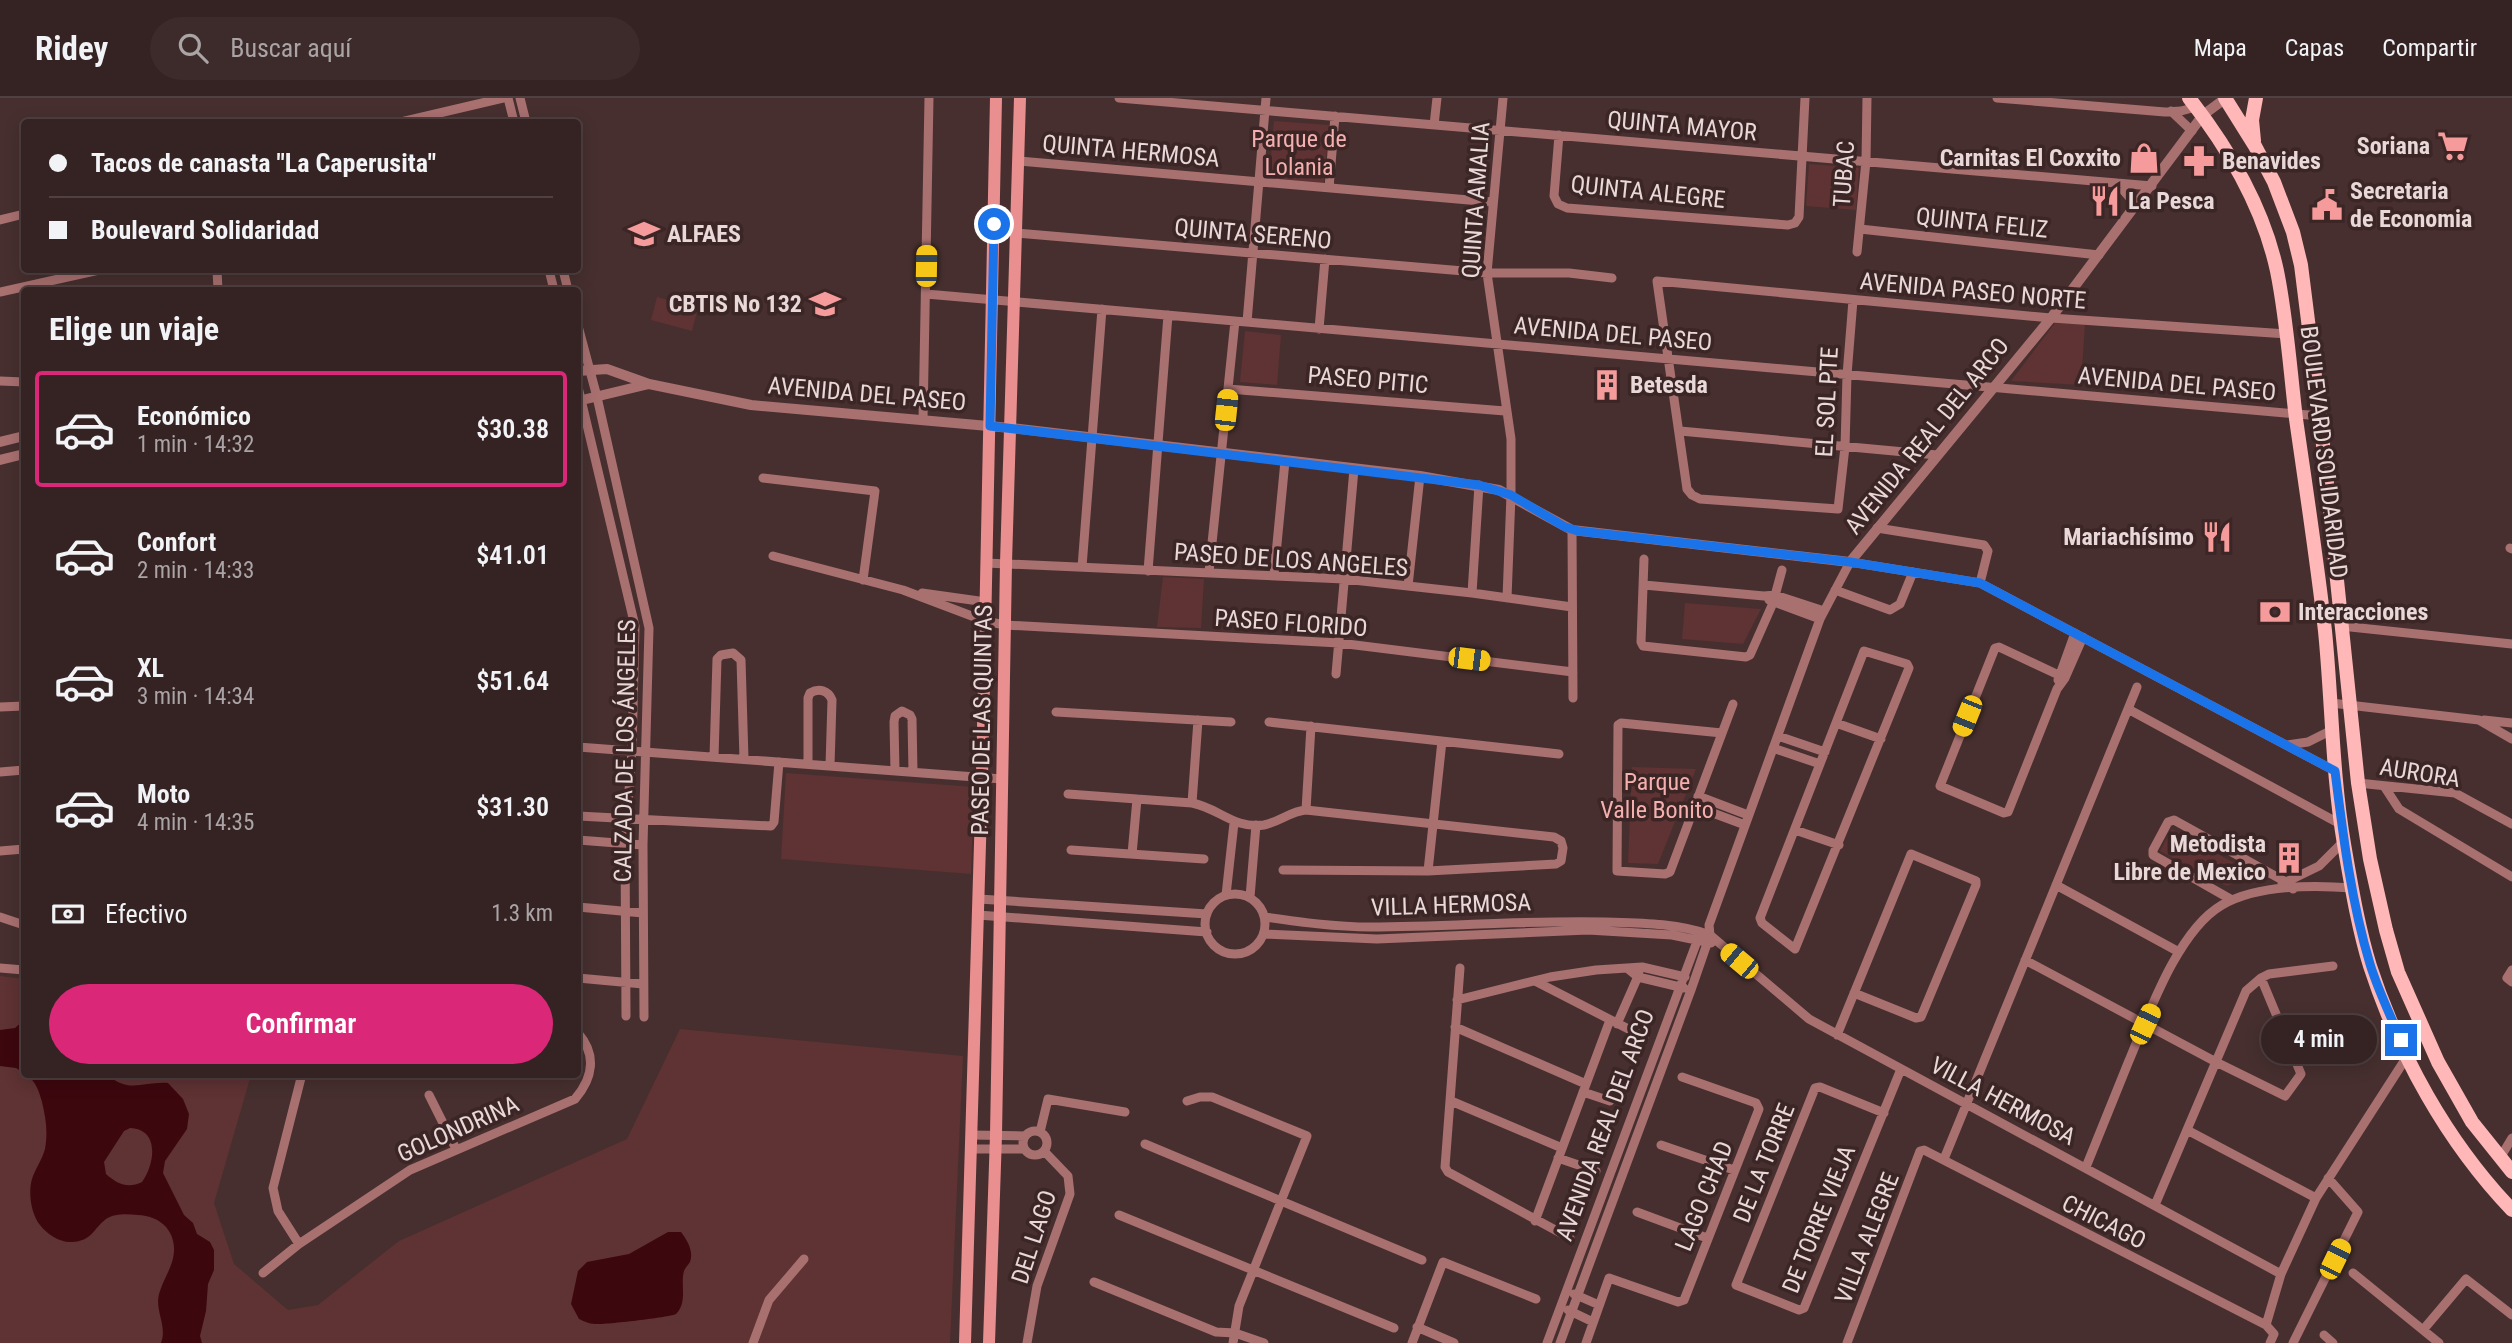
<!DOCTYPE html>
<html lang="es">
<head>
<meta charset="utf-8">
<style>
	:root { --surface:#352323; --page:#3d2b2b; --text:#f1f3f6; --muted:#aaa4a6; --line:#4f4041; --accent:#db2777 }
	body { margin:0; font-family:"Roboto Condensed",sans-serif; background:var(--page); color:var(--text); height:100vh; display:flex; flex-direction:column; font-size:26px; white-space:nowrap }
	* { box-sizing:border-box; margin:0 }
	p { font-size:23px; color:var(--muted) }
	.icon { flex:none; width:38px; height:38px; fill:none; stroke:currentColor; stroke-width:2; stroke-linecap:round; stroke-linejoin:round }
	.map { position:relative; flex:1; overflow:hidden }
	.drawer { position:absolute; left:21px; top:189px; width:560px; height:791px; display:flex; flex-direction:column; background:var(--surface); border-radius:7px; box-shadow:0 4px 18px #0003,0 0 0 2px var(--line) }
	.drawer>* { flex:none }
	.banner { position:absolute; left:21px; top:21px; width:560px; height:154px; border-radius:7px; box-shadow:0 4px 18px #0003,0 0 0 2px var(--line); display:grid; align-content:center; height:154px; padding:0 28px; background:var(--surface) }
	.end { position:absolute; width:32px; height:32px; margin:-16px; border:9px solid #1a73e8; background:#fff; box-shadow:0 0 0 4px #fff }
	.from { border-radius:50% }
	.bubble { position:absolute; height:49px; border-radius:24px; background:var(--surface); box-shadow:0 4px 18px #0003,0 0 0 2px var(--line); font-size:23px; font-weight:600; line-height:49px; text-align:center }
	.car { position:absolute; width:21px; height:42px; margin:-21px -10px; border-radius:9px; box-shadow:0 0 5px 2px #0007; background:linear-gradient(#f5c518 24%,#345 0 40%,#f5c518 0 76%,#345 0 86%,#f5c518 0) }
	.banner b { display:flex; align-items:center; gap:24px; height:66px; font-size:26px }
	.banner b+b { border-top:2px solid var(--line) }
	.banner i { width:18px; height:18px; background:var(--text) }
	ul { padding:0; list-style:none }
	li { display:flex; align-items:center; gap:21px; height:116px; margin:0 14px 10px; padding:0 14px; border:4px solid transparent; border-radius:7px }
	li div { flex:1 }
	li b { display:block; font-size:26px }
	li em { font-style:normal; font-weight:600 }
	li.selected { border-color:var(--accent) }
	li>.icon { width:63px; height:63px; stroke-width:1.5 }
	h2 { padding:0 28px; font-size:32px; line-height:84px }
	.pay { display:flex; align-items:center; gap:18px; height:77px; padding:0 28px; font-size:26px }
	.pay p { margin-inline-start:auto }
	.cta { display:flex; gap:14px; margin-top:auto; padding:14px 28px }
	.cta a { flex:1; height:80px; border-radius:42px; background:var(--accent); color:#fff; font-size:28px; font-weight:600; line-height:80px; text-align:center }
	header { display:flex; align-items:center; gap:42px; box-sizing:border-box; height:98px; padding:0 35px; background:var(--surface); border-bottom:2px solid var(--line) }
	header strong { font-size:33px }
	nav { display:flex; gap:38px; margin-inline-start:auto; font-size:24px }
	.search { width:490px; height:63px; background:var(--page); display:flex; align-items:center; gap:18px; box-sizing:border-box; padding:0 24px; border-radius:38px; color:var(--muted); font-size:26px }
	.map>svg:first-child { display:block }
	.green { fill:#5f3233 }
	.water { fill:#3d070e; fill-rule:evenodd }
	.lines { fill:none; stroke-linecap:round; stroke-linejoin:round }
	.minor { stroke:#a97070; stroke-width:9 }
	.tertiary { stroke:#a97070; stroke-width:10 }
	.secondary { stroke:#ea8f90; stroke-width:12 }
	.primary { stroke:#ffb7b7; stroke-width:14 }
	.route { stroke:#1a73e8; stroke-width:9 }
	.labels { text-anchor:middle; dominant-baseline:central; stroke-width:7; stroke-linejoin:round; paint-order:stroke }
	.street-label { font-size:24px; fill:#e8d8d8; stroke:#3c2525 }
	.park-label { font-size:24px; fill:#f4afaf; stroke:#3c2525 }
	.poi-label { font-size:24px; font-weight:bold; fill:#e8d8d8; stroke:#3c2525; text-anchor:start }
</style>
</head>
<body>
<header>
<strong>Ridey</strong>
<div class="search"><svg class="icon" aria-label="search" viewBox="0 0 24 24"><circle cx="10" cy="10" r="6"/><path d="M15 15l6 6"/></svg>Buscar aquí</div>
<nav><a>Mapa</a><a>Capas</a><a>Compartir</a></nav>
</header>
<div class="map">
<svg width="2512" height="1245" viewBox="0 0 2512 1245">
	<rect width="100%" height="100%" fill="#472f2f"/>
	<path class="green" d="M1274,23L1329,27L1324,86L1269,81Z
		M1809,66L1859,70L1856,112L1806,108Z
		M657,199L698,210L692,233L651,222Z
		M2055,225L2085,226L2081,287L2011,283Z
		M1245,233L1281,237L1277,287L1240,284Z
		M1163,479L1204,481L1201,530L1157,529Z
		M1685,505L1761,511L1743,546L1682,541Z
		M1632,669L1696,671L1658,766L1628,765Z
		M786,675L974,689L971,776L781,761Z
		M2172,731L2260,779L2240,782L2227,788L2160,753Z
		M0,878L24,881V976L251,977L214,1105L234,1166L288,1212L318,1207L399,1143L627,1041L680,931L963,958L950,1245H0Z"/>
	<path class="water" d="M24,922V975L16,970L0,968V932L15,930Z
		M27,977H109C127,996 145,983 168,985L183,1001L189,1016L187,1031L165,1063L163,1075L184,1117L193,1125L197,1136L210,1144L214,1152V1172L208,1186L206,1213L200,1238L202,1245H161C168,1227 153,1211 160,1193C163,1183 169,1174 172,1164C180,1138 164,1118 138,1117C128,1116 115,1115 106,1121C93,1131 92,1143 72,1144C60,1145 47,1136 40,1127C31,1116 28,1094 32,1081C35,1071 42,1062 45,1051C48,1034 46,1021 42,1004C39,993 36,984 27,977ZM130,1030C160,1031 155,1066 142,1084C128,1091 117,1086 106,1076L104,1064L124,1033Z
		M668,1134H681C687,1142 694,1153 690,1164C688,1167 685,1170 684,1173C680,1187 688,1204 676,1216C672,1219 603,1227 595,1226C589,1226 584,1223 579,1221L571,1206L578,1173L587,1164L629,1156Z"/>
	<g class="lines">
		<path class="minor" d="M508,0L514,24
			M520,0L526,24
			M1119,0L2152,88
			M1503,0L1487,175L1511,341V397L1507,500
			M1997,0L2165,14L2181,13L2196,9
			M2171,13L2192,33
			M401,24L503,0
			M1434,27L1437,0
			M1559,37L1554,98L1558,106L1567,110L1788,127L1795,125L1799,119L1805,0
			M1019,63L1492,104
			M2117,85L2137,108
			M1329,90L1335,18
			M0,122L24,116
			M1860,131L2099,157
			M1016,135L1487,175H1569L1612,180
			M1857,154L1866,63L1867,0
			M217,172L218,192
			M549,172L554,192
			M563,172L568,192
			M0,194L99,172
			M926,196L2320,318
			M1853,202L1847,277L1845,349L1838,411L1700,401L1692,397L1687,391L1657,183L2051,220L2287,236
			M1247,224L1266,0
			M578,228L597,299L649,530L643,747L644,919
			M1319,231L1325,161
			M0,283L24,284
			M578,289L635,528L632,652L625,746L626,918
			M1228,291L1505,313
			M923,322L929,0
			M1680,333L1937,357
			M763,380L875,393L863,482
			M1877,430L1984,447L1988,453L1980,485
			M1572,432L1573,600
			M2510,450L2512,451
			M773,458L903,492L985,523L1005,527L1339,545L1573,574
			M1644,461L1641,544L1643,548L1746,559L1750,557L1773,505L1782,472
			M986,465L1344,481L1472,495L1572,509
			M1082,469L1102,211
			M1148,473L1168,217
			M1209,474L1235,223
			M1274,477L1285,363
			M1644,487L1764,498L1775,497L1824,513
			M1408,488L1420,378
			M1835,492L1890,512L1900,506L1913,474
			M922,495L986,504
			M1472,495L1479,387
			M1769,502L1820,521
			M2341,528L2512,546
			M1864,553L1907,566L1909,570L1795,851L1762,825L1760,820Z
			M1336,576L1354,371
			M2065,580L1999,549L1995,550L1940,688L2004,715L2008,714L2057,591L2065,580L2083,539
			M2058,582L2075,535
			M2331,605L2479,622L2512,641
			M0,609L24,608
			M2128,611L2342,727
			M1056,614L1231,624
			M2484,622L2512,625
			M1269,624L1559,656
			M1836,625L1881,641
			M1722,635L1621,625L1618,627L1617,773L1665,776L1670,774L1733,606
			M1778,638L1825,654
			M2287,647L2308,644L2332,632
			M578,649L1002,681
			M1773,650L1820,666
			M714,659L717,561L721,557L733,555L741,562L744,661
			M808,666V600L810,595C819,590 828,592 832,602L830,668
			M895,673L894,624L895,618L902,613L910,617L912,621L913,674
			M0,674L24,672
			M2358,685L2455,695L2512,726
			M2384,688L2399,711L2512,779
			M1068,696L1192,705C1219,710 1233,731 1264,727C1279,724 1291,713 1306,712L1554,739L1561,743L1563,750L1561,763L1556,766L1428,773L1283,772
			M1698,698L1748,717
			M1192,705L1198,622
			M1694,708L1745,727
			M1306,712L1311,628
			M578,718L771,728L774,724L779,664
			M1795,732L1839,747
			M578,742L643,747
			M1071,752L1204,761
			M0,753L24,751
			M1132,756L1137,701
			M1428,773L1442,643
			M2282,786L2319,768L2343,744
			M2056,787L2179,854
			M1205 826a30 30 0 1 1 60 0a30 30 0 1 1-60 0Z
			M1226,797L1234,725
			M1250,799L1256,727
			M979,801L1207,816
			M2232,802L2153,757V752L2168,724L2174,722L2286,784L2293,791
			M578,809L643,815
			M978,817L1207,834
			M0,819L24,827
			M1265,819C1300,824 1335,829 1371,829C1449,829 1527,822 1605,824C1639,825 1678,825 1710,837L1809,921L2281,1176
			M1264,836L1377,841L1588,832L1672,837L1711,845
			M2025,862L2216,964L2285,998L2301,976L2261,880
			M0,870L24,872
			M1460,870L1445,1069L1448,1074L1570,1140
			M1627,870L1638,879L1684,890
			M2512,872L2507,880L2512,884
			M578,880L643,886
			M1535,883L1644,939
			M1457,902L1550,879L1596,872L1642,869L1685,879
			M1617,926L1639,876
			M1455,929L1586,986
			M1837,937L1911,756L1976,783V787L1921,919L1916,920L1854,895
			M1583,994L1610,1003
			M429,997L456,1051
			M1187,1003L1200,999H1212L1307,1038L1239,1208L1233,1245
			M1451,1003L1562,1050
			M1884,1015L1820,989L1815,990L1736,1187L1799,1212L1804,1210L1901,971
			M2187,1032L2316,1100
			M1023 1045a12 12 0 1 1 24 0a12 12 0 1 1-24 0Z
			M1040,1034L1048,1001L1125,1014
			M971,1037L1025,1038
			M1145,1046L1422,1162
			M1661,1047L1734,1072
			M970,1051H1024
			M1558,1060L1596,1073
			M2500,1060L2512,1040
			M1944,1061L2137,589
			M2086,1069C2100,1034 2114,1000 2128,965C2148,918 2177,833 2222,807C2257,787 2314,787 2353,790
			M2155,1107L2246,893L2261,880L2269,876L2333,868
			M1637,1114L1707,1140
			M1119,1117L1394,1230
			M1535,1123L1610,922
			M299,1146L278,1113L273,1090L302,976
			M263,1175L299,1146L410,1072L575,1001C593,980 597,957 578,935
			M2353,1175L2439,1245
			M1094,1184L1216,1234L1235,1235L1264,1245
			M1574,1196L1599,1207
			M1568,1212L1593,1224
			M2266,1227L2281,1176L2316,1100L2408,957
			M1417,1229L1454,1245
			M2423,1232L2466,1181L2512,1217
			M2324,1237L2333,1245
			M753,1245L769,1202L804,1161
			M1027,1245L1037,1188L1070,1096L1068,1078L1044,1053
			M1412,1245L1443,1164L1536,1201
			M1547,1245L1699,838
			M1560,1245L1691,892L1710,837L1709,827L1820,521L1850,464L1980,485L2335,673
			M1586,1245L1609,1180L1678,1204L1684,1202L1759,1011L1756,1005L1682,979
			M1847,1245L1920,1053L1924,1052L2266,1227L2274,1236L2270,1245
			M2293,1245L2358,1114L2328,1080"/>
		<path class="tertiary" d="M578,273L607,271L649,286
			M578,303L649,286L751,307L1011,330L1420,378L1499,392L1572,432L1850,464L2051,220L2203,17L2226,0
			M0,344L24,338
			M0,362L24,356"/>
		<path class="secondary" d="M965,1245L982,679L996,0
			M989,1245L996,1037L1006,465L1020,0"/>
		<path class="primary" d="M2189,0C2229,51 2263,108 2277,173C2287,222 2290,272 2296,321C2306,391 2317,462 2325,533C2332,603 2332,675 2344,746C2351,786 2358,829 2370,868C2399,957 2447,1044 2512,1112
			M2225,0L2255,48L2274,84L2293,134L2301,167L2320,318L2358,685L2370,761L2386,832L2398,874L2438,964L2472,1024L2512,1074
			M2254,43L2252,22L2256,0"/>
	</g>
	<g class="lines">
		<path class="route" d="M994,126L990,328L1479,387L1511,397L1565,429L1578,433L1850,464L1980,485L2335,673C2343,737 2351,803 2370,866C2378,892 2390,917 2401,942"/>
	</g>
	<defs>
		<symbol id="supermarket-bare" viewBox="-9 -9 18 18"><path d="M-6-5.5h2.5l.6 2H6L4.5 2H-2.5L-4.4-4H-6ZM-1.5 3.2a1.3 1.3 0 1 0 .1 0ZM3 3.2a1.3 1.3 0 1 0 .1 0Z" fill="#f59b9c" stroke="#3c2525" stroke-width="2.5" paint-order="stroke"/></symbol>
		<symbol id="shop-bare" viewBox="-9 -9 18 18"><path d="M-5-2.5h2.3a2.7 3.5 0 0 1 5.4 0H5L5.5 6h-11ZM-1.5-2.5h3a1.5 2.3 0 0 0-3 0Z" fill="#f59b9c" stroke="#3c2525" stroke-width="2.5" paint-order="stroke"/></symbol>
		<symbol id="pharmacy-bare" viewBox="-9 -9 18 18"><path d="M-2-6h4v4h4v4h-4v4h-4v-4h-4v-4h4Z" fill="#f59b9c" stroke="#3c2525" stroke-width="2.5" paint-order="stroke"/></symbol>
		<symbol id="restaurant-bare" viewBox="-9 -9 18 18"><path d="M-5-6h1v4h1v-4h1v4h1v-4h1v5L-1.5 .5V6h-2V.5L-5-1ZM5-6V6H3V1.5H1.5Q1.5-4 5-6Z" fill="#f59b9c" stroke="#3c2525" stroke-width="2.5" paint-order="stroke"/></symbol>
		<symbol id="civic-bare" viewBox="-9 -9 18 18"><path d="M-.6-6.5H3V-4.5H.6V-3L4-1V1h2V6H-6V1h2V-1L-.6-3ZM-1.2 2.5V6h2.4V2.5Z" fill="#f59b9c" stroke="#3c2525" stroke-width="2.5" paint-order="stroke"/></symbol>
		<symbol id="school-bare" viewBox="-9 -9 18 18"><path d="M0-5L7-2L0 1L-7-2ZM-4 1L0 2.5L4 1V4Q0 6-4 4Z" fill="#f59b9c" stroke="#3c2525" stroke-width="2.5" paint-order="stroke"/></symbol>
		<symbol id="building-bare" viewBox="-9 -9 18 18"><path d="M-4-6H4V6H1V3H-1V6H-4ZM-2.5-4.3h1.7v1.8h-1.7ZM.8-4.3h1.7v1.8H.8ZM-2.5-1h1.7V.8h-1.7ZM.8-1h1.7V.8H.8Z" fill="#f59b9c" stroke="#3c2525" stroke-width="2.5" paint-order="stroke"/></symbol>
		<symbol id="bank-bare" viewBox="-9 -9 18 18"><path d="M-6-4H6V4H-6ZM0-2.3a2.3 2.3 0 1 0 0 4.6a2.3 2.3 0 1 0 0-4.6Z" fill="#f59b9c" stroke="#3c2525" stroke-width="2.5" paint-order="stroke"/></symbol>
	</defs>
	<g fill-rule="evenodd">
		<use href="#supermarket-bare" x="2431" y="26" width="44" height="44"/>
		<use href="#shop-bare" x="2122" y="38" width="44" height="44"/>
		<use href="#pharmacy-bare" x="2177" y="41" width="44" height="44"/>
		<use href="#restaurant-bare" x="2083" y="81" width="44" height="44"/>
		<use href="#civic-bare" x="2305" y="85" width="44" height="44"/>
		<use href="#school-bare" x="622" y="114" width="44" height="44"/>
		<use href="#school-bare" x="803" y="184" width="44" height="44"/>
		<use href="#building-bare" x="1585" y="265" width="44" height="44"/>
		<use href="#restaurant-bare" x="2195" y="417" width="44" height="44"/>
		<use href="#bank-bare" x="2253" y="492" width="44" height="44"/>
		<use href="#building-bare" x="2267" y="738" width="44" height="44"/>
	</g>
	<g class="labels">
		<g class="street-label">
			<text transform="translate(1682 28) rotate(5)">QUINTA MAYOR</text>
			<text transform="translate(1131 53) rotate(5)">QUINTA HERMOSA</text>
			<text transform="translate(1844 76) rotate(-86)">TUBAC</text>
			<text transform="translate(1648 94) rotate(6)">QUINTA ALEGRE</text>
			<text transform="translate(1476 102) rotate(-86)">QUINTA AMALIA</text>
			<text transform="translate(1982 125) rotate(6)">QUINTA FELIZ</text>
			<text transform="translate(1253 136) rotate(5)">QUINTA SERENO</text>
			<text transform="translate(1973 193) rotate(5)">AVENIDA PASEO NORTE</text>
			<text transform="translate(1613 236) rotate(5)">AVENIDA DEL PASEO</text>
			<text transform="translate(1368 282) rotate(5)">PASEO PITIC</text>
			<text transform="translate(2177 286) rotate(5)">AVENIDA DEL PASEO</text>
			<text transform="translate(867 296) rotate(5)">AVENIDA DEL PASEO</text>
			<text transform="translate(1827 304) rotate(-87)">EL SOL PTE</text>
			<text transform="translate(1927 338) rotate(-51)">AVENIDA REAL DEL ARCO</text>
			<text transform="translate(2324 354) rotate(83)">BOULEVARD SOLIDARIDAD</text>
			<text transform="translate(1291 462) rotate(4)">PASEO DE LOS ANGELES</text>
			<text transform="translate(1291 525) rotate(4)">PASEO FLORIDO</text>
			<text transform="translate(982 622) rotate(-89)">PASEO DE LAS QUINTAS</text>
			<text transform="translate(625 653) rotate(-89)">CALZADA DE LOS ÁNGELES</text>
			<text transform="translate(2420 675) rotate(9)">AURORA</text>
			<text transform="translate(1451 807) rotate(-2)">VILLA HERMOSA</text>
			<text transform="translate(2003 1003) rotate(28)">VILLA HERMOSA</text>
			<text transform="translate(1605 1027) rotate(-70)">AVENIDA REAL DEL ARCO</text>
			<text transform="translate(458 1031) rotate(-24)">GOLONDRINA</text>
			<text transform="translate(1764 1065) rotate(-68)">DE LA TORRE</text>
			<text transform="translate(1704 1098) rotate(-68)">LAGO CHAD</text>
			<text transform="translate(1819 1121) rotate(-68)">DE TORRE VIEJA</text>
			<text transform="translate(2104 1124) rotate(27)">CHICAGO</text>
			<text transform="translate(1034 1139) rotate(-72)">DEL LAGO</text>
			<text transform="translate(1867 1140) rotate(-69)">VILLA ALEGRE</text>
		</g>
		<g class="park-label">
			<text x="1299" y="41">Parque de<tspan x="1299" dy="28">Lolania</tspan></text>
			<text x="1657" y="684">Parque<tspan x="1657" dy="28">Valle Bonito</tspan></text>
		</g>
		<g class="poi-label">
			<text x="2430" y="48" text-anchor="end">Soriana</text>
			<text x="2121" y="60" text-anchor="end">Carnitas El Coxxito</text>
			<text x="2222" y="63">Benavides</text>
			<text x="2350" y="93">Secretaria<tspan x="2350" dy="28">de Economia</tspan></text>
			<text x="2128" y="103">La Pesca</text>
			<text x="667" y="136">ALFAES</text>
			<text x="802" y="206" text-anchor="end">CBTIS No 132</text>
			<text x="1630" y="287">Betesda</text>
			<text x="2194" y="439" text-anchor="end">Mariachísimo</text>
			<text x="2298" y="514">Interacciones</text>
			<text x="2266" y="746" text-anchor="end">Metodista<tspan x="2266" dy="28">Libre de Mexico</tspan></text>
		</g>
	</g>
</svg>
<i class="end from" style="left:994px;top:126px"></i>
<i class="end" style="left:2401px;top:942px"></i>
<div class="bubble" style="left:2261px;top:917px;width:116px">4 min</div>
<i class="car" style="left:926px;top:168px;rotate:1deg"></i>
<i class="car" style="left:1226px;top:312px;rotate:6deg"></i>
<i class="car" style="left:1469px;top:561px;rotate:97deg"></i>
<i class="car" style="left:1967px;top:618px;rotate:202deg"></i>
<i class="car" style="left:1739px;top:863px;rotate:310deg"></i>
<i class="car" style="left:2145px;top:926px;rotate:25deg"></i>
<i class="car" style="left:2335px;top:1161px;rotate:26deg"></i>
<div class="banner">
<b><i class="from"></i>Tacos de canasta &quot;La Caperusita&quot;</b>
<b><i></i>Boulevard Solidaridad</b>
</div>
<section class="drawer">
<h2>Elige un viaje</h2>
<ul>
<li class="selected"><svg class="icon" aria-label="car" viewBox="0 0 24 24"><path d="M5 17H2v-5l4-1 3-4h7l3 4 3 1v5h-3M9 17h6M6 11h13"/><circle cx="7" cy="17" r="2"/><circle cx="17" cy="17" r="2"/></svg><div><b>Económico</b><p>1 min · 14:32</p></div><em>$30.38</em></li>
<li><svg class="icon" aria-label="car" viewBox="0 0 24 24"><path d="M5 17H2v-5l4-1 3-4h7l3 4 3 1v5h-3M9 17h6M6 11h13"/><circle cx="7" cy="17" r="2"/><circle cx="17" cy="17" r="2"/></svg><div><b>Confort</b><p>2 min · 14:33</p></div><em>$41.01</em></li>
<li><svg class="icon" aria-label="car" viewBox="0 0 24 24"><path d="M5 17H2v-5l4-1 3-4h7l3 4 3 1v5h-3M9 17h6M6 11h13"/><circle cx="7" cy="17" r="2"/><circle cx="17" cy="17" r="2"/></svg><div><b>XL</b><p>3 min · 14:34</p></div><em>$51.64</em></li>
<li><svg class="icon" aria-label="car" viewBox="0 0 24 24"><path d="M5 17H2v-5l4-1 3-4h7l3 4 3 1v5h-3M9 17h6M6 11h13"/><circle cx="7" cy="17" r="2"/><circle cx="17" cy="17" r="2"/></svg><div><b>Moto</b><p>4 min · 14:35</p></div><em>$31.30</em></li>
</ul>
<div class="pay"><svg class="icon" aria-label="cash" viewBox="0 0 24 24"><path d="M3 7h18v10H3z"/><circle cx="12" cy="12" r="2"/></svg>Efectivo<p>1.3 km</p></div>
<div class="cta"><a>Confirmar</a></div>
</section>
</div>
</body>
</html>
